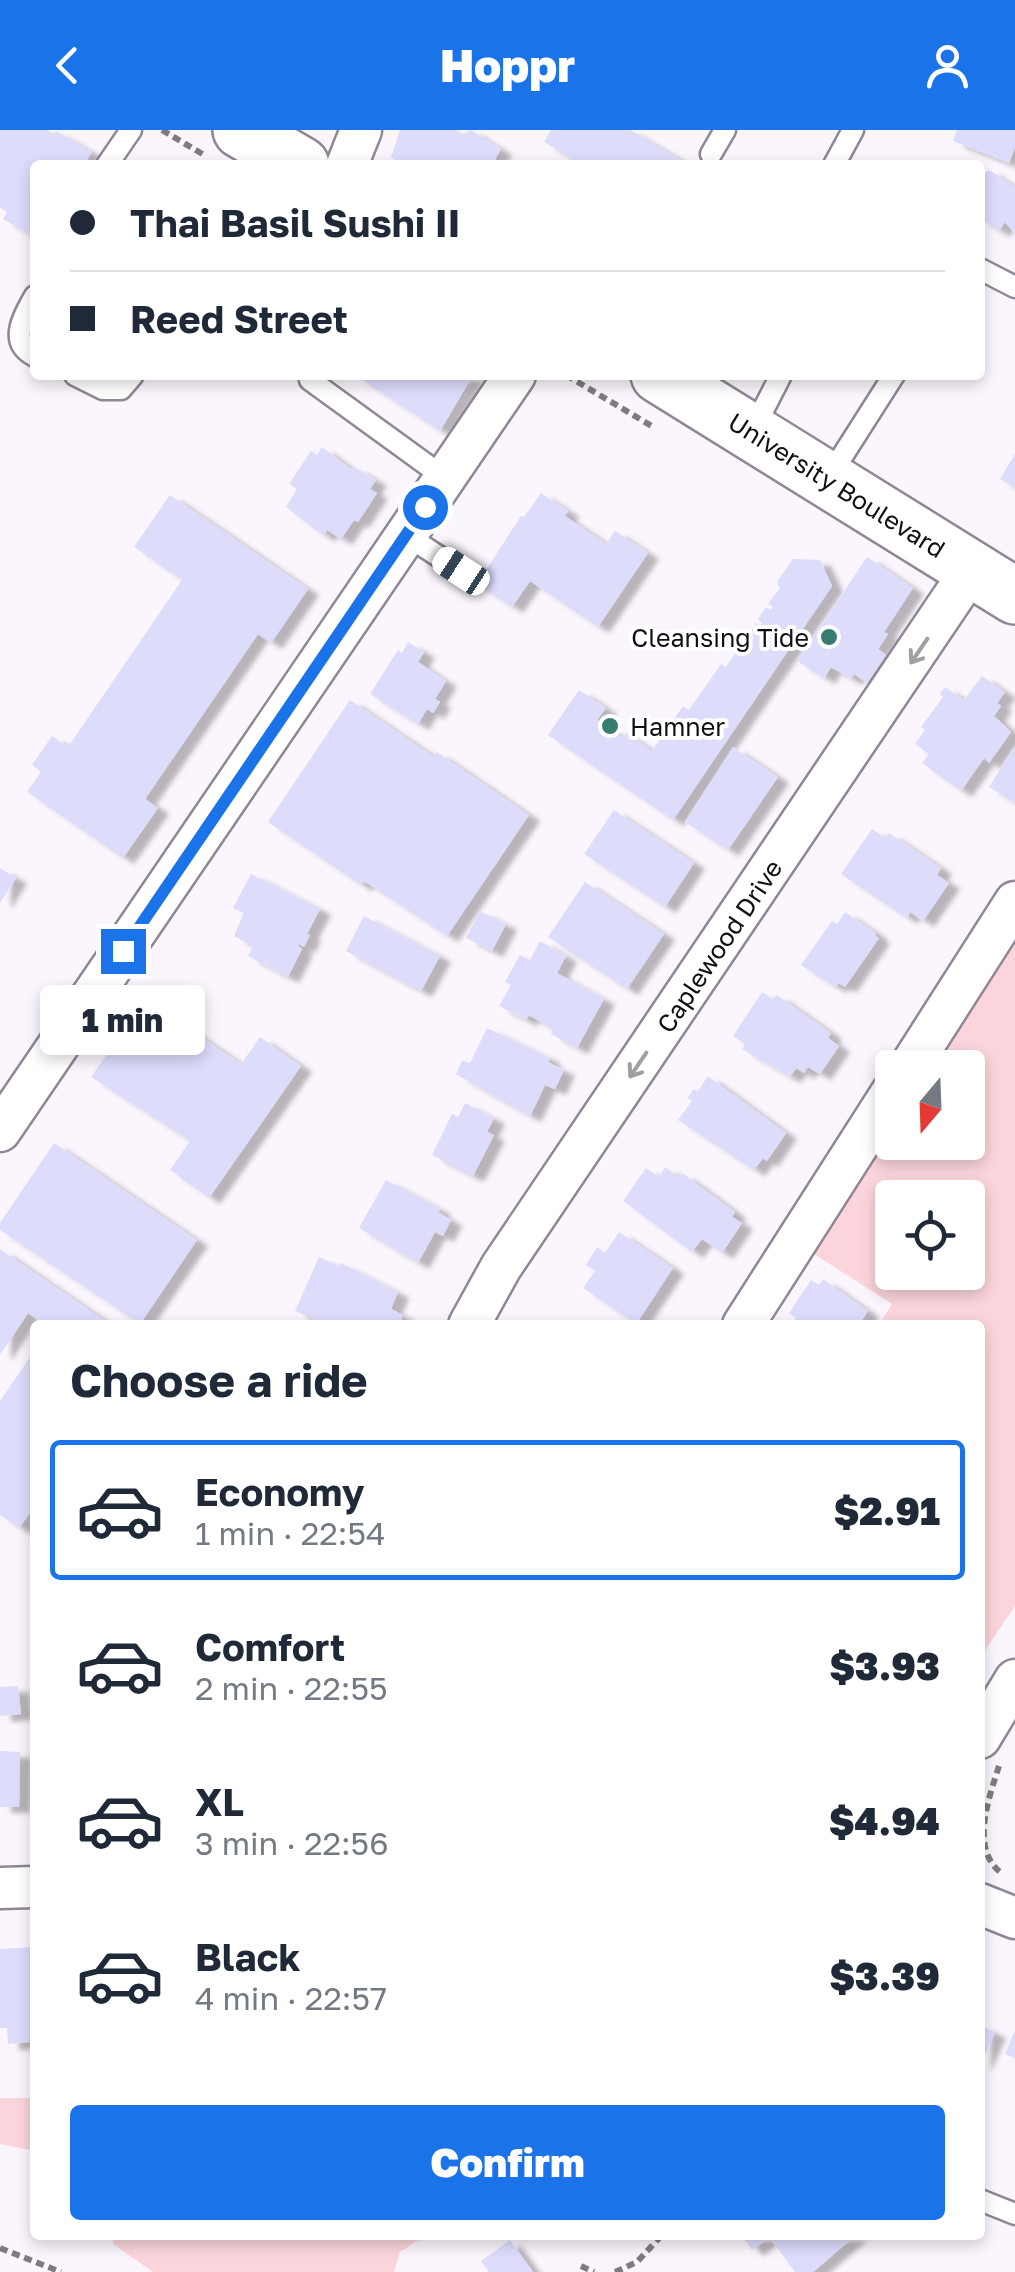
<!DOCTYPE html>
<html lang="en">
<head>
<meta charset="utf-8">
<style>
	:root { --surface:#fff; --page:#f6f6f7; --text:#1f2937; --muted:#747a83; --line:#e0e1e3; --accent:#1a73e8 }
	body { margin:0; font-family:"Golos Text",sans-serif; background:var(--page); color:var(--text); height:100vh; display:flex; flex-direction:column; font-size:38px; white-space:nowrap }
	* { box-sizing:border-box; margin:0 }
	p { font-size:32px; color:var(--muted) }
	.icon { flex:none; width:55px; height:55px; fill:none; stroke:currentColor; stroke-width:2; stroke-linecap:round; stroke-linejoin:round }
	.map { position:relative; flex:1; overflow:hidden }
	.sheet { position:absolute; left:30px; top:1190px; width:955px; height:920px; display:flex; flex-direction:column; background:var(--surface); border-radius:10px; box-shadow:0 5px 15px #0003 }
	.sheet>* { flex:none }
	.top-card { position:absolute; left:30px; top:30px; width:955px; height:220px; border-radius:10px; box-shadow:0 5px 15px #0003; display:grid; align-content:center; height:220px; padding:0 40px; background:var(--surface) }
	.needle { width:65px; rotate:199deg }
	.fabs { position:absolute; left:875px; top:920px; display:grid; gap:20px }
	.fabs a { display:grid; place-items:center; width:110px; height:110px; border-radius:10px; background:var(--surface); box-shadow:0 5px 15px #0003; font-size:50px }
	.end { position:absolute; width:45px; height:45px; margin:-22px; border:12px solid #1a73e8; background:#fff; box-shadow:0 0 0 5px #fff }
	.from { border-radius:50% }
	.bubble { position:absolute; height:70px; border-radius:10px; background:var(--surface); box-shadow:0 5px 15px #0003; font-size:32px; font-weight:800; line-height:70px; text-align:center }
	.car { position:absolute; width:30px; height:60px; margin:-30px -15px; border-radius:12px; box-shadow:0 0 8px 2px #0007; background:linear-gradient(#fff 24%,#345 0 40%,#fff 0 76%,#345 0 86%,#fff 0) }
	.top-card b { display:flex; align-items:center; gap:35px; height:95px; font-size:38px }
	.top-card b+b { border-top:2px solid var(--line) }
	.top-card i { width:25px; height:25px; background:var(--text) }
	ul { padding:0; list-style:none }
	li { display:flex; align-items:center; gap:30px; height:140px; margin:0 20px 15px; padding:0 20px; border:5px solid transparent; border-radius:10px }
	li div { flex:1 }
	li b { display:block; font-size:38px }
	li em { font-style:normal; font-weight:800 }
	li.on { border-color:var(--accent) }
	li>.icon { width:90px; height:90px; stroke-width:1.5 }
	h2 { padding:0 40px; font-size:45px; line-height:120px }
	.primary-button { display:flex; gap:20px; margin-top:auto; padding:20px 40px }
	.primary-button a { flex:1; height:115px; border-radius:10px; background:var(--accent); color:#fff; font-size:40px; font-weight:800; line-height:115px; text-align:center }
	header { display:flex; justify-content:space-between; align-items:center; height:130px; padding:0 40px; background:var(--accent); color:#fff; font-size:45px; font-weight:800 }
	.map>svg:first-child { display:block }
	.green { fill:#fbd5db; fill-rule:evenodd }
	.building { fill:#dddcfb; filter:url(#shadow) }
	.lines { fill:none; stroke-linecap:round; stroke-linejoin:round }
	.lane-casing { stroke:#908695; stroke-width:25 }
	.street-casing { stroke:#908695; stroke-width:45 }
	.secondary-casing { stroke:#908695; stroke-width:60 }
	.path { stroke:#807b82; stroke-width:6; stroke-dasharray:8 5; stroke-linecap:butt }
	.lane { stroke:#fff; stroke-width:20 }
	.street { stroke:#fff; stroke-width:40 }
	.secondary { stroke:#fff; stroke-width:55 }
	.oneway { stroke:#a09fa1 }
	.route { stroke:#1a73e8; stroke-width:12 }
	.poi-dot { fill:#387b6f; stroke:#fff; stroke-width:4 }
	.labels { text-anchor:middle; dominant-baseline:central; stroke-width:8; stroke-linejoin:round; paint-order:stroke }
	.street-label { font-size:25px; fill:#120e14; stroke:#fff }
	.poi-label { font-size:25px; fill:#120e14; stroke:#fff; text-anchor:end }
</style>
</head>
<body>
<header><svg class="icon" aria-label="back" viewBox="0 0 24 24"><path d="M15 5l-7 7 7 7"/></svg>Hoppr<svg class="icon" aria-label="person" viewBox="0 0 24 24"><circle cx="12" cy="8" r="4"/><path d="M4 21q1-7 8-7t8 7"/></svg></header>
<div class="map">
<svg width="1015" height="2142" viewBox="0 0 1015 2142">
	<defs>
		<filter id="shadow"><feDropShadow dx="11" dy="6" stdDeviation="2.5" flood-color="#0004"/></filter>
	</defs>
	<rect width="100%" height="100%" fill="#fbf6fd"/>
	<path class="green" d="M1015,813V1476L980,1528V1195H879L892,1174L811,1122L892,998V1012H968V938L932,937ZM892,1068H968V1142H892Z
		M0,1968H35V2021L0,2014Z
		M115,2105H426L400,2122L394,2142H153L113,2114Z"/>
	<path class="building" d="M0,0H47L54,4L56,1L92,22L84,35H35V108L3,89L7,82L0,78Z
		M400,0H456L463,4L471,0L501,19L492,35H404L391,27Z
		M551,0H630L682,31L679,35H583L544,12Z
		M957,0H1015V17L1009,33L953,11Z
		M989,40L1015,57V104L1005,92L999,101L980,89V45Z
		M355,245H473L440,301Z
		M322,317L352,340L355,337L376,350L370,359L377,363L358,392L354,390L341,409L327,400L324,406L286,377L297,359L289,354L311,321L317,325Z
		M1015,324V358L1000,349Z
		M541,363L568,381L565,386L606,414L615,401L648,423L598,497L530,451L512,477L477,454L521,386L524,387Z
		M170,365L308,459L271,513L258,504L145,669L158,678L123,728L27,662L41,642L32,635L52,606L68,617L182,450L134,417Z
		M867,427L913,458L884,502L888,504L878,519L886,525L867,553L854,544L851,549L831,537L824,548L797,531Z
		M793,429L820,430L832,456L673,690L548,605L579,560L606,578L597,590L623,608L626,603L652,621L683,576L689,580L721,534L726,537L756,493L760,496L762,493L758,489L766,477L771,480L773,477L768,474L780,458L777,452Z
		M408,512L424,522L418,532L446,551L435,569L440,572L433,583L427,579L418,594L370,564L398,520L402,523Z
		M982,546L1005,562L997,573L1001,576L994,586L1011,602L989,633L984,628L961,661L922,633L929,624L915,614L925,600L921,597L943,567L940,564L945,557L964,570Z
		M350,570L434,627L437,622L529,685L447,806L364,751L361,755L268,692Z
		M1015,616V673L989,657Z
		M733,617L778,647L728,720L685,692Z
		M614,680L694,733L665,777L584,724Z
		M872,699L886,708L889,703L941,738L937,745L949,753L923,791L910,782L907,788L841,744Z
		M0,738L16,748L0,773Z
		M251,744L320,779L307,804L310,805L304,817L299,814L298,816L302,819L288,847L248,826L253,816L234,806L244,783L233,778Z
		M585,752L664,804L627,859L548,807Z
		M480,781L506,794L492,821L466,808Z
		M845,782L876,803L875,806L879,808L845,857L839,853L835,857L801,835L832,791L837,794Z
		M364,786L440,826L421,861L346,821Z
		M540,811L566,826L557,843L604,869L577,918L551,904L553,899L529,885L526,890L499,876L511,855L505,852L520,825L530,830Z
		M762,862L773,869L777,865L831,903L828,908L839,916L820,944L808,937L804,943L796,938L790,947L742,919L745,914L733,906Z
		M146,869L241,934L260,907L301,936L209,1068L170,1040L190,1011L91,947Z
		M487,898L550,928L548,932L564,940L555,959L545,955L530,986L456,944L462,930L470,933Z
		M708,946L786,1003L767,1031L763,1028L754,1040L678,990L692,971L687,968L694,959L698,961Z
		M465,973L494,988L487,1002L494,1005L473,1046L432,1025L452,984L458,987Z
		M54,1013L197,1110L140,1194L0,1100V1093Z
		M665,1037L679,1047L682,1043L735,1082L732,1087L742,1093L722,1123L702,1109L692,1122L623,1071L646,1038L659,1047Z
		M386,1050L440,1079L438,1082L451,1090L443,1106L435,1102L418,1133L359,1098Z
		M619,1102L673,1138L636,1194L583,1158L595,1141L586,1135L597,1117L605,1123Z
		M0,1119L111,1195H45L28,1183L0,1225Z
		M319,1127L339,1136L341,1133L398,1162L391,1179L403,1185L399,1195H327L295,1181Z
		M823,1149L868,1181L859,1195H798L794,1192L796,1188L789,1183L811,1150L819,1155Z
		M35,1220V1382L32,1380L19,1398L0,1385V1271Z
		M18,1556L21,1584L0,1586V1557Z
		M0,1621L20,1622L19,1677H0Z
		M32,1817L35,1862V1878L30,1879L32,1912L8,1914L7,1898H0V1819Z
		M980,1895L995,1902L980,1936Z
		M1015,1900V1928L1005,1924Z
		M741,2105H772L752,2120Z
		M780,2105H856L813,2142H795L772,2111Z
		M510,2110L533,2142H489L481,2131Z"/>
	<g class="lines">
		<defs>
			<path id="lane" d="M711,24L725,0
				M107,35L131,0
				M834,35L853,0
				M980,139L1015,157
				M35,166C24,186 7,212 35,226
				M75,245L103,259H121L133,245
				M313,245L310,250L445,348
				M753,300L781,245
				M829,347L894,245
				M406,405L461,441
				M980,2070L1015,2084"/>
			<path id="street" d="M347,35L361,0
				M909,938L1015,772
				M0,1001L515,245
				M469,1195L501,1137L972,439
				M743,1195L892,962
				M980,1608L1015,1550
				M0,1758L35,1757
				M980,1774L1015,1788"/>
			<path id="secondary" d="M241,0L301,35
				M659,245L1015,466"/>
		</defs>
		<use href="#lane" class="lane-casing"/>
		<use href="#street" class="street-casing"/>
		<use href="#secondary" class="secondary-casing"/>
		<path class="path" d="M162,0L204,25
			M566,245L655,298
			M999,1636C989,1668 970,1717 1000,1742
			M0,2118L61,2142
			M581,2136L594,2142
			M615,2142L637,2132L662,2105"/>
		<use href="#lane" class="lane"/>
		<use href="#street" class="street"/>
		<use href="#secondary" class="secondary"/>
	</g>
	<defs><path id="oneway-shaft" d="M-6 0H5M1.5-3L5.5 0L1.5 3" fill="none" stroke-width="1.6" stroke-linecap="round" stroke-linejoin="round" transform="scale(2.5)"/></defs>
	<g class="oneway">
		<use href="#oneway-shaft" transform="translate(919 521) rotate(124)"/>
		<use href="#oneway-shaft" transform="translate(638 935) rotate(124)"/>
	</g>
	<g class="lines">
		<path class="route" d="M123,821L425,377"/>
	</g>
	<g class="poi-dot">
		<circle cx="829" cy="507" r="10"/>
		<circle cx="610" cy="596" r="10"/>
	</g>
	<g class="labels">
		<g class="street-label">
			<text transform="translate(837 355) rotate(32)">University Boulevard</text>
			<text transform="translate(719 816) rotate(-56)">Caplewood Drive</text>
		</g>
		<g class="poi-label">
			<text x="809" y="507">Cleansing Tide</text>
			<text x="630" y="596" text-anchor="start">Hamner</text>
		</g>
	</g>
</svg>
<div class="fabs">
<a><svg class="needle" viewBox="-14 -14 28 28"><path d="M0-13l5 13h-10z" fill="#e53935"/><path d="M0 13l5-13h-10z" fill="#747a83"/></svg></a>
<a><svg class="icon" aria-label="locate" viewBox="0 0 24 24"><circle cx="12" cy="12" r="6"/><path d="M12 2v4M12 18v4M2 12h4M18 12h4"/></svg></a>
</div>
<i class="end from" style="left:425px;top:377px"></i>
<i class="end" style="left:123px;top:821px"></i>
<div class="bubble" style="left:40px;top:855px;width:165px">1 min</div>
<i class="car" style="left:461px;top:441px;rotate:303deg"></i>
<div class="top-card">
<b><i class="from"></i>Thai Basil Sushi II</b>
<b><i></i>Reed Street</b>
</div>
<section class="sheet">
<h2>Choose a ride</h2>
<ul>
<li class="on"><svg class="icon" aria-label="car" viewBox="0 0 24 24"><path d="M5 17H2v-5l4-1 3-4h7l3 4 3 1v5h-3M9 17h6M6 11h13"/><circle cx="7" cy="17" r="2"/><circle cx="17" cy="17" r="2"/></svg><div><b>Economy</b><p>1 min · 22:54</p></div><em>$2.91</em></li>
<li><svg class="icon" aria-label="car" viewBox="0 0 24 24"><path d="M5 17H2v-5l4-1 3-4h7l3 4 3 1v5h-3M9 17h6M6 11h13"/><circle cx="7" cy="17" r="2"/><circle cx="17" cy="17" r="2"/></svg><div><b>Comfort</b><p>2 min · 22:55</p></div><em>$3.93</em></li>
<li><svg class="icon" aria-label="car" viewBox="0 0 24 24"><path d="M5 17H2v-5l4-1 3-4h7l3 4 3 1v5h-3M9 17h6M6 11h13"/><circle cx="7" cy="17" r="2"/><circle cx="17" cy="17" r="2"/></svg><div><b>XL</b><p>3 min · 22:56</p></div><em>$4.94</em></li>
<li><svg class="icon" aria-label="car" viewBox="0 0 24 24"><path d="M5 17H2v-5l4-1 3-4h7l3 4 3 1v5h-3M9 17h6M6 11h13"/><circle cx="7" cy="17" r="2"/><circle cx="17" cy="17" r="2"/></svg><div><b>Black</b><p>4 min · 22:57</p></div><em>$3.39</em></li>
</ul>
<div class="primary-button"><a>Confirm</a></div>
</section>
</div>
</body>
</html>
